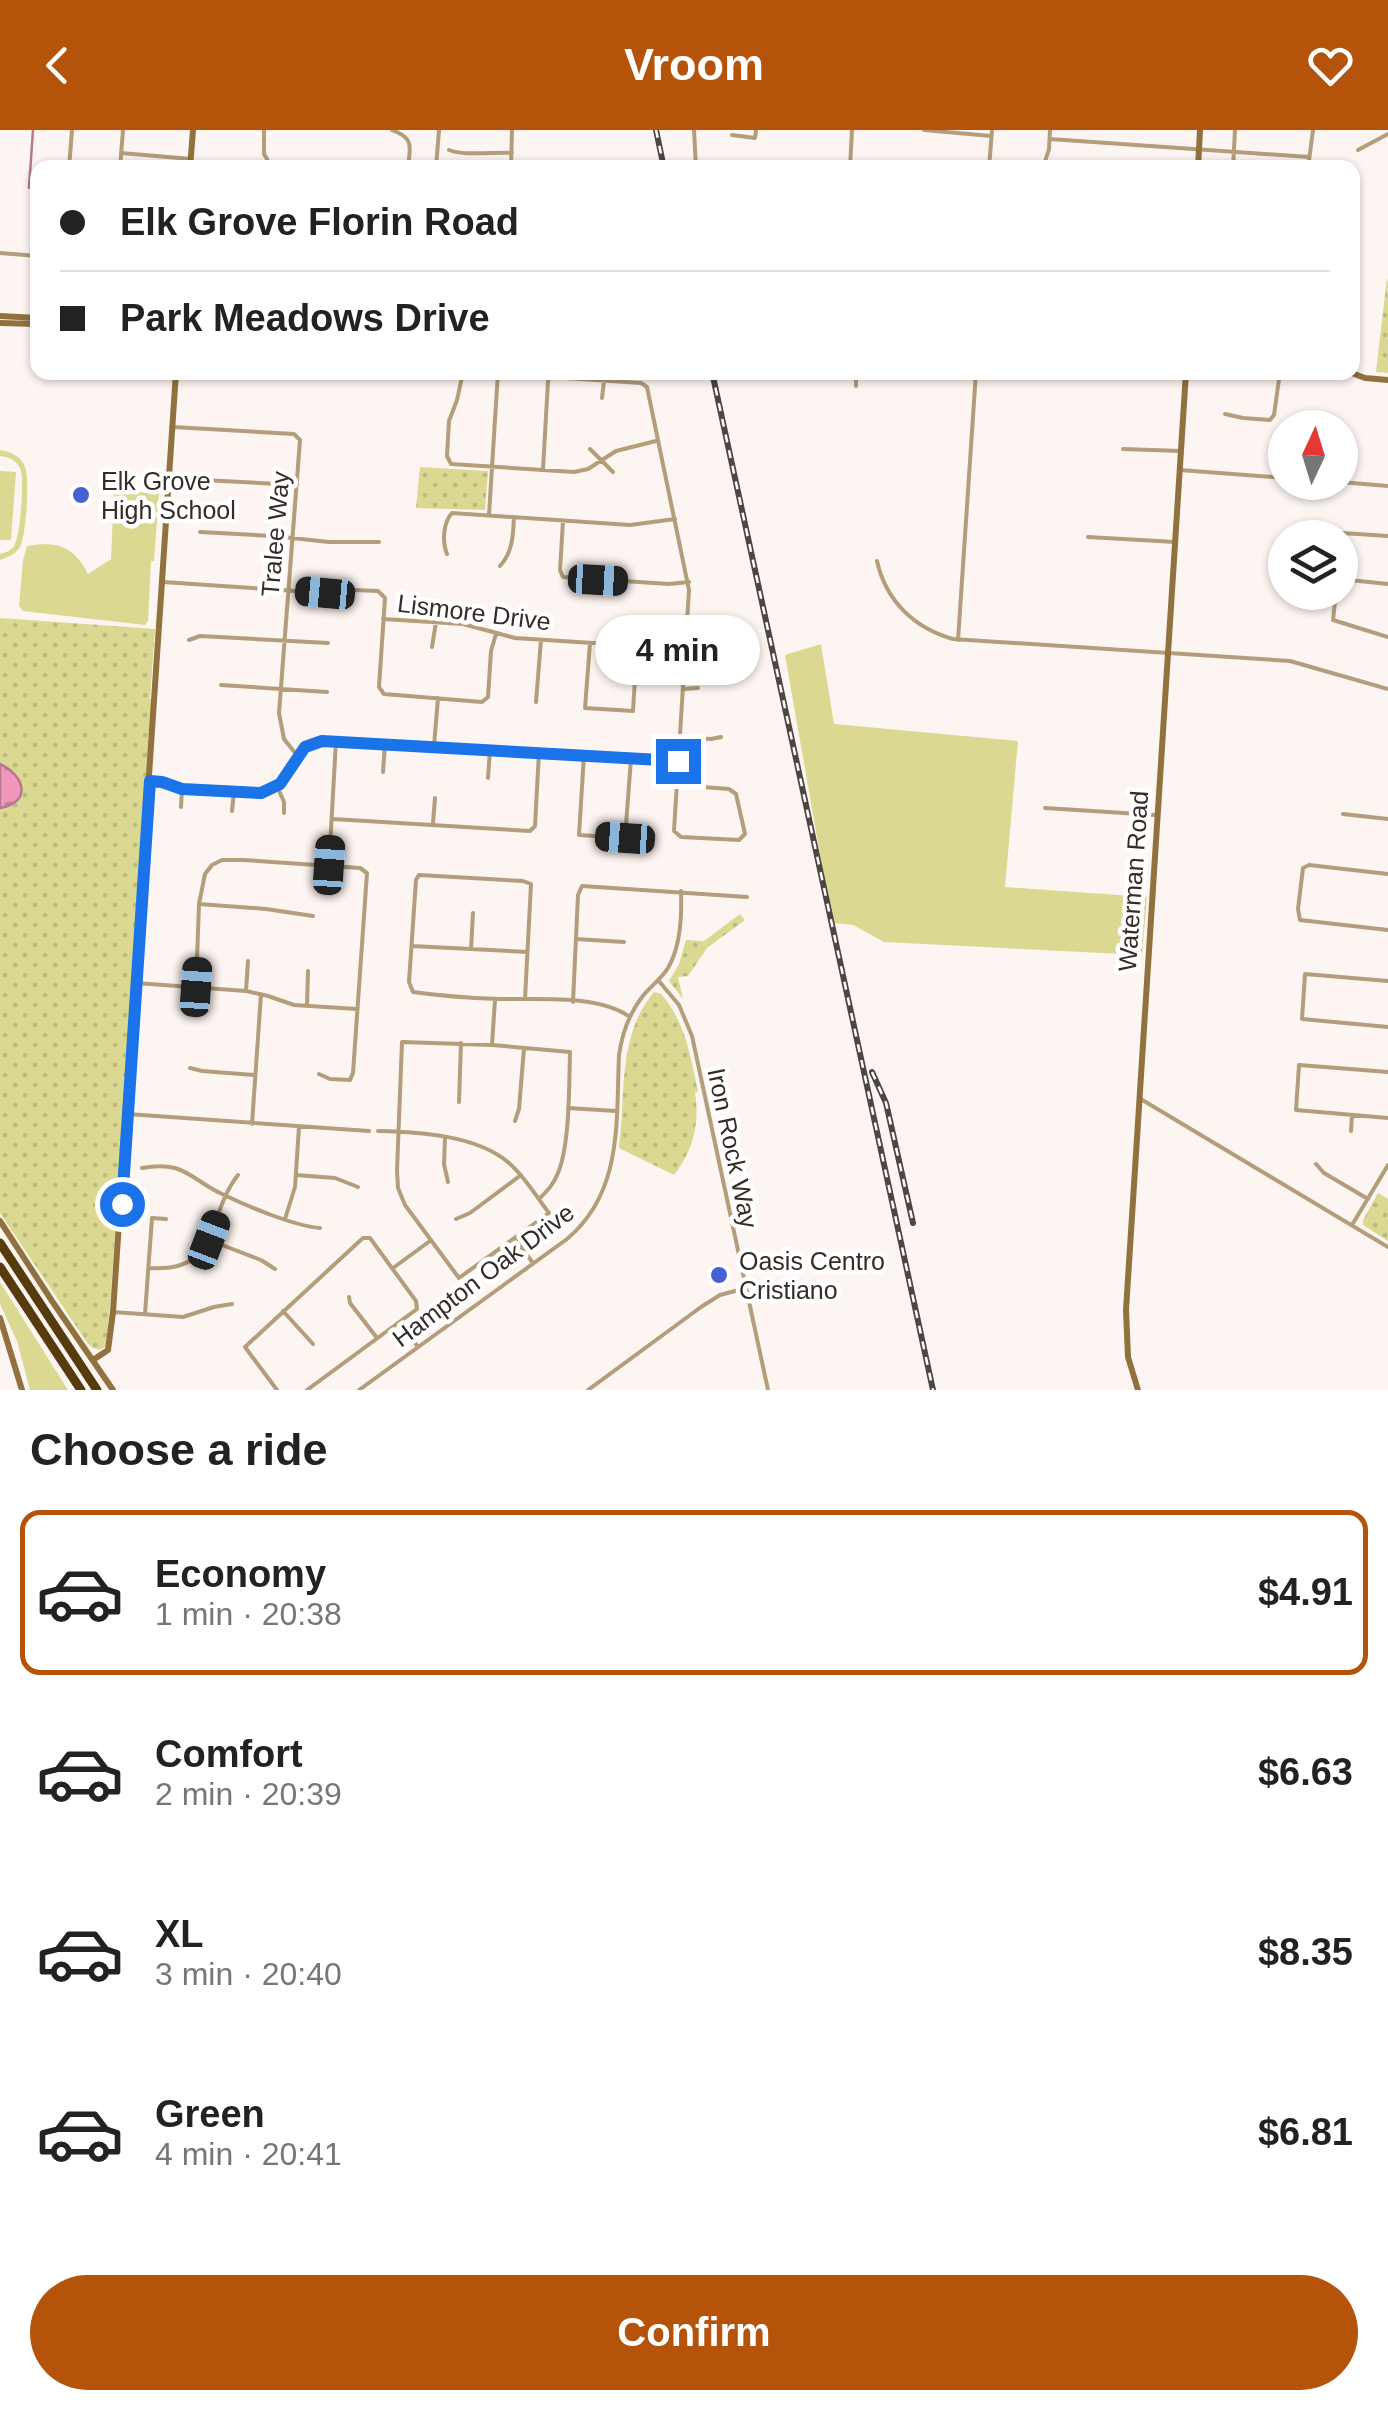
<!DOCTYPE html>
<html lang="en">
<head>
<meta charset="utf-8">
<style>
	:root { --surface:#fff; --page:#f6f6f6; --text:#222; --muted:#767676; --line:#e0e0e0; --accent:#b45309 }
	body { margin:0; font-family:Arial,sans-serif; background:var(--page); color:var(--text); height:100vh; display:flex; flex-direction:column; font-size:38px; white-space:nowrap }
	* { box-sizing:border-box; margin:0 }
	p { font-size:32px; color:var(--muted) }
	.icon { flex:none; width:55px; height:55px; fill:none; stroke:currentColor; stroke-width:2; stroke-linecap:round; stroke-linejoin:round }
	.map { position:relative; height:1260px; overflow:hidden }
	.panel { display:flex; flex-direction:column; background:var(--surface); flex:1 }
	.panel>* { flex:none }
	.guide { position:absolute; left:30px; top:30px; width:1330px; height:220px; border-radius:20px; box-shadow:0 2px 8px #0004; display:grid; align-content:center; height:220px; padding:0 30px; background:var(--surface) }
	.needle { width:65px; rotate:4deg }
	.buttons { position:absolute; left:1268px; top:280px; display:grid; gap:20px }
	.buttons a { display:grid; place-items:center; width:90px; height:90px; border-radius:50%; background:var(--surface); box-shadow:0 2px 8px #0004; font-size:50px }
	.end { position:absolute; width:45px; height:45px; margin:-22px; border:12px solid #1a73e8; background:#fff; box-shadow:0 0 0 5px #fff }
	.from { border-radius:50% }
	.bubble { position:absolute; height:70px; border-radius:35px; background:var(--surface); box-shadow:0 2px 8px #0004; font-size:32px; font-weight:700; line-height:70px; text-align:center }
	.car { position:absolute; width:30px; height:60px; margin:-30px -15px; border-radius:12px; box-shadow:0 0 8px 2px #0007; background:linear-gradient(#222 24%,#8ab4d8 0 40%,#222 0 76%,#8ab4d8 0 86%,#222 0) }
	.guide b { display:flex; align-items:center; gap:35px; height:95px; font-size:38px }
	.guide b+b { border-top:2px solid var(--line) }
	.guide i { width:25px; height:25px; background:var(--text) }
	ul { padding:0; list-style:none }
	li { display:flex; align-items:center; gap:30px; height:165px; margin:0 20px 15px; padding:0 10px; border:5px solid transparent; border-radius:20px }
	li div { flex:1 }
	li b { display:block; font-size:38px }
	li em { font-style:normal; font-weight:700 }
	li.active { border-color:var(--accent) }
	li>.icon { width:90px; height:90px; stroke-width:1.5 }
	h2 { padding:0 30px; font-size:45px; line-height:120px }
	.action { display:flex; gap:20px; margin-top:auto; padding:20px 30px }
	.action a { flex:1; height:115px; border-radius:60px; background:var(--accent); color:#fff; font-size:40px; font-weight:700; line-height:115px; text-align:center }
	header { display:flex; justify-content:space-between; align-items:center; height:130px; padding:0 30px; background:var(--accent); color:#fff; font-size:45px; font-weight:700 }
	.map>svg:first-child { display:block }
	.grass { fill:#dbd891 }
	.park { fill:url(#park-dots) }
	.water { fill:url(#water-ripples); stroke:#b97790; stroke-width:2.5 }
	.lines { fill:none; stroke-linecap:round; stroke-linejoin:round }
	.stream { stroke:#b97790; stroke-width:2.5 }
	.street { stroke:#b39d7b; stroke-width:4 }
	.secondary { stroke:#91713e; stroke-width:6 }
	.highway { stroke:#563c0d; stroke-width:9 }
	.rail-casing { stroke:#4d4642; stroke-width:6 }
	.rail { stroke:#fff; stroke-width:2.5; stroke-dasharray:8; stroke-linecap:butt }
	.route { stroke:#1a73e8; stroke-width:12 }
	.poi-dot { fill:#4760d4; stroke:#fff; stroke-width:4 }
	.labels { text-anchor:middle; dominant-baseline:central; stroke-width:9; stroke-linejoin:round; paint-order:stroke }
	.poi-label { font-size:25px; fill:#332c28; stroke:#fff; text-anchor:start }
	.street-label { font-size:25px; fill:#332c28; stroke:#fff }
</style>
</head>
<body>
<header><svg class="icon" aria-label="back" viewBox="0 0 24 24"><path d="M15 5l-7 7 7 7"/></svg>Vroom<svg class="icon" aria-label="heart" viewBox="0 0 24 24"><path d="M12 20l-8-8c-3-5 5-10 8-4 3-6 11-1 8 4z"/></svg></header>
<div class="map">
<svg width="1388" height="1260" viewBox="0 0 1388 1260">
	<defs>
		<pattern id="park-dots" width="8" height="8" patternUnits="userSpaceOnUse" patternTransform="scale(2.5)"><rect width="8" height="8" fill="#dbd891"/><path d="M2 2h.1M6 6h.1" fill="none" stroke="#bcba7d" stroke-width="1.8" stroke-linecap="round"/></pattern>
		<pattern id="water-ripples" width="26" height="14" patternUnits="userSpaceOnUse" patternTransform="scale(2.5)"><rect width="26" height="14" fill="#f297bc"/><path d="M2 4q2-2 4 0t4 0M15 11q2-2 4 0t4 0" fill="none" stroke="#c57b99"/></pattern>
	</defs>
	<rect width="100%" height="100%" fill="#fdf5f1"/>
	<path class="grass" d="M0,320C11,322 21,326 25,337C30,349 26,406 20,417C15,425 8,427 0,430V424C6,422 9,422 14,416C20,408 25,348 20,338C15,329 8,327 0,326Z
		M0,341L16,342L11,410H0Z
		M114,361L159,363L154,431H151L148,491L145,495L23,481L19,476L23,430L27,416C57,411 74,416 88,444L111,429Z
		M821,514L834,594L1018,611L1005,757L1147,767L1142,825L884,812L853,795L832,793L785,525Z
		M0,1152L68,1260H30L17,1211L0,1174Z"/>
	<path class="park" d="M1387,148L1388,153V243L1376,242Z
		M420,337L488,341L485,380L416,378Z
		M0,488L155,499L150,569L153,570L110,1176L107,1211L106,1216L100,1220L93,1218L88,1214L0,1083Z
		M740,784L745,790L707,818L688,846L678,847L683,869L669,851L679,834L686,810L704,811Z
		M654,862L661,864C686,892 690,926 698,961L695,963C700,993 693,1021 674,1045L619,1018C626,964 617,906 654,862Z
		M1378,1063L1388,1069V1111L1363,1095V1090Z"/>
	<path class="water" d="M0,634C24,645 33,672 0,678Z"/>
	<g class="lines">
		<path class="stream" d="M29,58L33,0"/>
		<path class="street" d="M264,0V24L272,38
			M392,0C415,9 410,16 408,38
			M694,0L696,38
			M924,0L991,6
			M732,5L755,8L756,0
			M1050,9L1309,27
			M449,20C463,26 494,22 512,23
			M1358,20L1388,4
			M121,23L191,29
			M69,38L72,0
			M120,38L123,0
			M436,38L439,0
			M511,38L512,0
			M547,38L598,37
			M850,38L852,0
			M989,38L992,0
			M1043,38L1049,19L1050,0
			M1233,38L1235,0
			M1308,38L1313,0
			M0,123L38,126
			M856,242V256
			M498,248L462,247L457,270L449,291L447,326L451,334L574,342L588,339L616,321L656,311
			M602,268L604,251
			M1225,284L1243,288L1270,290L1274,285L1280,242
			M173,297L294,304L300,310L279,583L284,609L296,624
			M590,319L613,342
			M1123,319L1181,321
			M543,339L548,251L550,247L641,253L647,257L689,460L674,701L681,707L739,710L745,704L736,664L729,659L677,655
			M1180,340L1285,348
			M204,350L297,355
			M1340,352L1388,356
			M489,385L498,242
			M563,391L560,440L563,447L669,454L689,452
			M200,402L273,406L329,412H379
			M1342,403L1388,406
			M1088,407L1175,412
			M447,424C442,412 443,393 452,383L630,395L675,389
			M877,431C886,471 914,498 953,509L1290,531L1388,559
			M500,436C513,422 513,405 514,387
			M1340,449L1388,454
			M163,452L325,463L354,460L378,461L385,468L379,557L384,564L482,572L488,567L491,521L496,504
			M1336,462L1333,490L1388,507
			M383,489L463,494L515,508L686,519
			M189,510L200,506L328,513
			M958,510L976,242
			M590,513L585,578L633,581L637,516
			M432,517L436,492
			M221,555L327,562
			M684,559L698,558
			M536,572L541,510
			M680,607L711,609L721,607
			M434,616L438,568
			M584,625L579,705L625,708L631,629
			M383,642L385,614
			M488,648L490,620
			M150,651L163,652L182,659L261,663L280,654L305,617L322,611L678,631
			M277,656L284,672V683
			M181,677L182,659
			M1045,678L1155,685
			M232,681L234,662
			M1343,684L1388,689
			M333,689L530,701L535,696L539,622
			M433,693L435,668
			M329,735L336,611
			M1388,744L1309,735L1303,738L1298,779L1300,790L1388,800
			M199,774L266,779L313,786
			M576,809L624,812
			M412,816L527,822
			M471,819L473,783
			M658,850L679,875L692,906L768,1260
			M1388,851L1305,844L1302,889L1388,897
			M136,853L246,861L268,866L294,875L357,879
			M196,857L199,774L205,744L212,735L222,730H244L360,738L367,743L353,943L350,950L330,949L319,944
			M246,861L248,831
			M525,869L531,754L523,751L419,745L416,750L409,852L413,862C441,866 471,868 499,869C538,870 598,864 630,887
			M573,872L578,765L582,756L747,767
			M307,876L308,841
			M492,915L495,870
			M190,938L202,941L254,945
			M1388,942L1299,935L1296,980L1388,988
			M1139,968L1388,1117
			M459,972L461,913
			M568,978L616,981
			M127,984L369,1001
			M515,991L519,979L524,918
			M252,994L261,864
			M378,1001C419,1002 477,1005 509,1033C525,1047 536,1066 549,1083L459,1148L405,1075L398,1058L397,1040L402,912L492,915L570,922C569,954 570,1015 558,1043C554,1054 547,1061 539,1069
			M1351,1001L1352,985
			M445,1008L444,1034L448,1052
			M1316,1034L1324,1043L1368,1069
			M142,1038C184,1030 190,1049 222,1064C247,1076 294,1096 320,1098
			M296,1045L335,1048L358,1057
			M285,1089L295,1057L299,997
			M456,1089L470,1083L521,1045
			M1352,1095L1388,1035
			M515,1109L533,1133
			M209,1110L261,1130L275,1139
			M149,1138C222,1143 205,1087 238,1045
			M393,1138L430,1111
			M349,1167L350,1173L377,1208
			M283,1181L313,1214
			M113,1182L183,1187L214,1177L232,1174
			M145,1184L152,1088L166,1089
			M400,1193L418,1217
			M277,1260L245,1217L363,1108H370L416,1171L417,1179L307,1260
			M359,1260L567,1109C623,1062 616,992 619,925C622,904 629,884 642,867C650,857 661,849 668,838C681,816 682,786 681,761
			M588,1260L701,1177L720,1165L746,1158"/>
		<path class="secondary" d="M190,38L193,0
			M1198,38L1200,0
			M0,186L38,188
			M0,193L38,194
			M1349,242L1365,248L1388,250
			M0,1091L52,1171L113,1260
			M0,1188L22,1260
			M93,1230L108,1220L113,1182L176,242
			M1138,1260L1128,1227L1126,1180L1186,242"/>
		<path class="highway" d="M0,1113L97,1260
			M0,1137L81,1260"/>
		<defs>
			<path id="rail" d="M656,0L664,38
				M712,242L933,1260
				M872,942L886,973L913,1093"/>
		</defs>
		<use href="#rail" class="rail-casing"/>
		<use href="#rail" class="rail"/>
	</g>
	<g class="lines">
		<path class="route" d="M122,1074L150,651L162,652L182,659L261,663L280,654L305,617L322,611L678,631"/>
	</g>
	<g class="poi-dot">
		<circle cx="81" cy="365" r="10"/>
		<circle cx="719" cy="1145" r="10"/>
	</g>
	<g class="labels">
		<g class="poi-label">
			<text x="101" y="351">Elk Grove<tspan x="101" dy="29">High School</tspan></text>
			<text x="739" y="1131">Oasis Centro<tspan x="739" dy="29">Cristiano</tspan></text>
		</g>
		<g class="street-label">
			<text transform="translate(275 404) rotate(-85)">Tralee Way</text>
			<text transform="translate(474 482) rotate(7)">Lismore Drive</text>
			<text transform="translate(1133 751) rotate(-86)">Waterman Road</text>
			<text transform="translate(733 1018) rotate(78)">Iron Rock Way</text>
			<text transform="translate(483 1145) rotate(-37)">Hampton Oak Drive</text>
		</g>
	</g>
</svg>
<div class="buttons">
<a><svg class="needle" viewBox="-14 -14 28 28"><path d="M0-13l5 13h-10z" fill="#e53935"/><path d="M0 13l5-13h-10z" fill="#767676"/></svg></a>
<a><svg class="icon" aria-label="layers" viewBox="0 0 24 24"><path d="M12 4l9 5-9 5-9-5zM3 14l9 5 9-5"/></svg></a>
</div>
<i class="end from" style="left:122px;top:1074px"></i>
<i class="end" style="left:678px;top:631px"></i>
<div class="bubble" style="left:595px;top:485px;width:165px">4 min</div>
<i class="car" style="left:598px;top:450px;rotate:93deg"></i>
<i class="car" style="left:325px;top:463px;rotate:275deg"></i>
<i class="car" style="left:625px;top:708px;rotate:274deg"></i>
<i class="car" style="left:329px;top:735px;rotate:4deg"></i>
<i class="car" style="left:196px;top:857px;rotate:4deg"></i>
<i class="car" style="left:209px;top:1110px;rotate:21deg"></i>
<div class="guide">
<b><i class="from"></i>Elk Grove Florin Road</b>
<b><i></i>Park Meadows Drive</b>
</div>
</div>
<section class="panel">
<h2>Choose a ride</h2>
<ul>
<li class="active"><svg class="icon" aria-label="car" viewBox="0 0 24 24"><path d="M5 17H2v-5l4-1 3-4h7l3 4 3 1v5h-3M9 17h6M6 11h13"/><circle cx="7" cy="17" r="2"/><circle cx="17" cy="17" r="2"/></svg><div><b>Economy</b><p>1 min · 20:38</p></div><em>$4.91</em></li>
<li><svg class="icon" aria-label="car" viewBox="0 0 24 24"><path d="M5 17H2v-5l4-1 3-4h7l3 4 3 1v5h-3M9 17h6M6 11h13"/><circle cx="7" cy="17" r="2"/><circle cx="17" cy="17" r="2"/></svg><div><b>Comfort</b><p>2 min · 20:39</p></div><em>$6.63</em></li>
<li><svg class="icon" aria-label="car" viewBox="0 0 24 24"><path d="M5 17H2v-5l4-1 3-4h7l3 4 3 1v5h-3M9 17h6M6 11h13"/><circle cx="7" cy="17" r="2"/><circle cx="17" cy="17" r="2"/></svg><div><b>XL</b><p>3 min · 20:40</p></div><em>$8.35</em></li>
<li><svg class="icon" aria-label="car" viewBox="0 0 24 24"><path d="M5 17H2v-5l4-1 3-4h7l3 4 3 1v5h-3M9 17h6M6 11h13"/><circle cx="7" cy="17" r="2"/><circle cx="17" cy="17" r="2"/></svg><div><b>Green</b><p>4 min · 20:41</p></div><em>$6.81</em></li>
</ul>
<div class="action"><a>Confirm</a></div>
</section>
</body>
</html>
